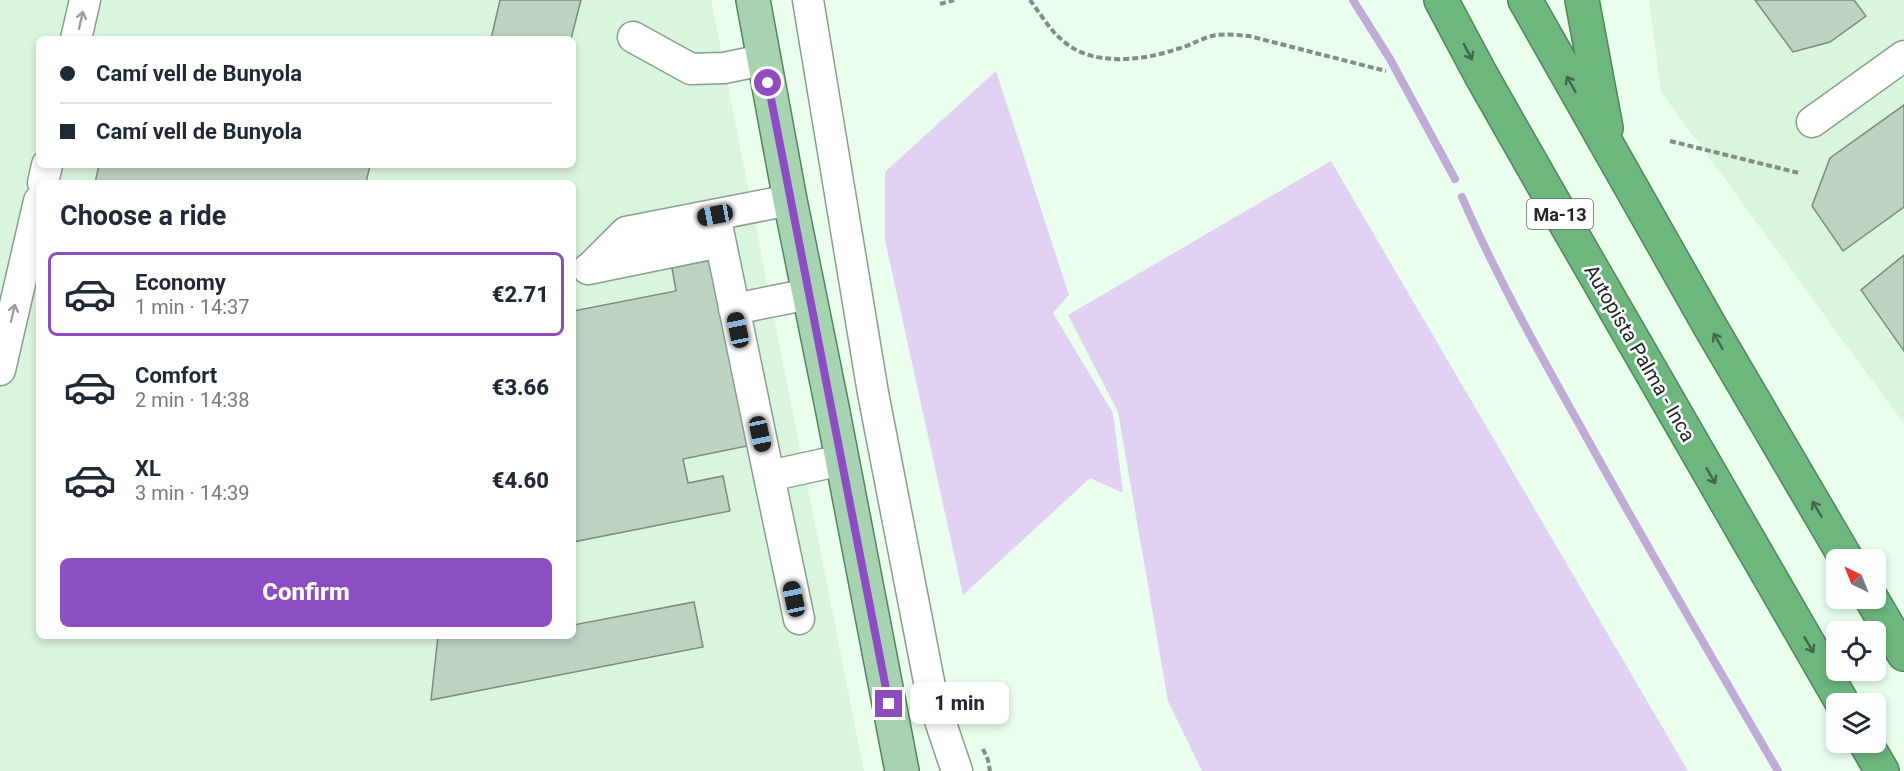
<!DOCTYPE html>
<html lang="en">
<head>
<meta charset="utf-8">
<style>
	:root { --surface:#fff; --page:#f6f6f7; --text:#1f2937; --muted:#747a83; --line:#e0e1e3; --accent:#8c4dc2 }
	body { margin:0; font-family:Roboto,sans-serif; background:var(--page); color:var(--text); height:100vh; display:flex; flex-direction:column; font-size:22px; white-space:nowrap }
	* { box-sizing:border-box; margin:0 }
	p { font-size:20px; color:var(--muted) }
	.icon { flex:none; width:33px; height:33px; fill:none; stroke:currentColor; stroke-width:2; stroke-linecap:round; stroke-linejoin:round }
	.map { position:relative; flex:1; overflow:hidden }
	.sheet { position:absolute; left:36px; top:180px; width:540px; height:459px; display:flex; flex-direction:column; background:var(--surface); border-radius:9px; box-shadow:0 3px 9px #0003 }
	.sheet>* { flex:none }
	.guide { position:absolute; left:36px; top:36px; width:540px; height:132px; border-radius:9px; box-shadow:0 3px 9px #0003; display:grid; align-content:center; height:132px; padding:0 24px; background:var(--surface) }
	.needle { width:39px; rotate:317deg }
	.buttons { position:absolute; left:1826px; top:549px; display:grid; gap:12px }
	.buttons a { display:grid; place-items:center; width:60px; height:60px; border-radius:9px; background:var(--surface); box-shadow:0 3px 9px #0003; font-size:30px }
	.end { position:absolute; width:27px; height:27px; margin:-14px; border:8px solid #8c4dc2; background:#fff; box-shadow:0 0 0 3px #fff }
	.from { border-radius:50% }
	.bubble { position:absolute; height:42px; border-radius:9px; background:var(--surface); box-shadow:0 3px 9px #0003; font-size:20px; font-weight:800; line-height:42px; text-align:center }
	.car { position:absolute; width:18px; height:36px; margin:-18px -9px; border-radius:8px; box-shadow:0 0 4px 2px #0007; background:linear-gradient(#222 24%,#8ab4d8 0 40%,#222 0 76%,#8ab4d8 0 86%,#222 0) }
	.guide b { display:flex; align-items:center; gap:21px; height:57px; font-size:22px }
	.guide b+b { border-top:2px solid var(--line) }
	.guide i { width:15px; height:15px; background:var(--text) }
	ul { padding:0; list-style:none }
	li { display:flex; align-items:center; gap:18px; height:84px; margin:0 12px 9px; padding:0 12px; border:3px solid transparent; border-radius:9px }
	li div { flex:1 }
	li b { display:block; font-size:22px }
	li em { font-style:normal; font-weight:800 }
	li.active { border-color:var(--accent) }
	li>.icon { width:54px; height:54px; stroke-width:1.5 }
	h2 { padding:0 24px; font-size:27px; line-height:72px }
	.cta { display:flex; gap:12px; margin-top:auto; padding:12px 24px }
	.cta a { flex:1; height:69px; border-radius:9px; background:var(--accent); color:#fff; font-size:24px; font-weight:800; line-height:69px; text-align:center }
	.map>svg:first-child { display:block }
	.built { fill:#daf5de; fill-rule:evenodd }
	.green { fill:#e1d1f3 }
	.lines { fill:none; stroke-linecap:round; stroke-linejoin:round }
	.stream { stroke:#bfabd5; stroke-width:8 }
	.building { fill:#bed2c1; stroke:#7a8d7d; stroke-width:1.5 }
	.minor-casing { stroke:#8b9e8e; stroke-width:33 }
	.major-casing { stroke:#52845d; stroke-width:36 }
	.highway-casing { stroke:#52845d; stroke-width:36 }
	.path { stroke:#808e83; stroke-width:4; stroke-dasharray:6 3; stroke-linecap:butt }
	.minor { stroke:#fff; stroke-width:30 }
	.major { stroke:#a7d3b2; stroke-width:33 }
	.highway { stroke:#6db67e; stroke-width:33 }
	.oneway { stroke:#9b9e9b }
	.oneway2 { stroke:#43674b }
	.route { stroke:#8c4dc2; stroke-width:8 }
	.labels { text-anchor:middle; dominant-baseline:central; stroke-width:5; stroke-linejoin:round; paint-order:stroke }
	.shield { fill:#fff; stroke:#636864; stroke-width:1.5 }
	.shield-label { font-size:18px; font-weight:bold; fill:#202721 }
	.street-label { font-size:20px; fill:#202721; stroke:#fff }
</style>
</head>
<body>
<div class="map">
<svg width="1904" height="771" viewBox="0 0 1904 771">
	<rect width="100%" height="100%" fill="#e9feed"/>
	<path class="built" d="M0,0H711L864,771H0ZM39,39H573V165H39ZM39,183H573V636H39Z
		M1649,0H1904V424L1661,92Z"/>
	<path class="green" d="M996,71L1069,295L1053,313L1113,413L1123,493L1090,478L963,595L885,240V172Z
		M1331,161L1688,771H1202L1168,701L1118,412L1068,315Z"/>
	<g class="lines">
		<path class="stream" d="M1353,0L1390,59L1455,179
			M1462,197C1497,278 1540,354 1583,431C1646,545 1712,658 1778,771"/>
	</g>
	<path class="building" d="M500,0H581L571,39H491Z
		M1755,0H1854L1866,16L1830,42L1793,52Z
		M1904,105V207L1843,251L1812,206L1830,158Z
		M99,165H370L366,183H95Z
		M1904,255V351L1861,290Z
		M711,260L747,446L683,459L688,483L723,476L730,511L573,542V311L676,291L672,268Z
		M694,602L703,647L431,700L438,636H573V625Z"/>
	<g class="lines">
		<defs>
			<path id="minor" d="M808,0L873,393L932,697L957,771
				M633,37L691,69L724,68L763,60
				M76,39L85,0
				M1812,122L1904,56
				M43,183L47,165
				M715,215L769,476L842,460
				M590,268L626,232L790,200
				M588,269L720,242
				M734,309L809,294
				M0,370L39,201
				M769,476L799,619"/>
			<path id="major" d="M753,0L790,200L832,407L902,771"/>
			<path id="highway" d="M1441,0L1481,75L1547,191L1843,704
				M1525,0L1711,328L1847,560
				M1582,0L1606,128
				M1871,598L1904,654
				M1865,742L1882,771"/>
		</defs>
		<use href="#minor" class="minor-casing"/>
		<use href="#major" class="major-casing"/>
		<use href="#highway" class="highway-casing"/>
		<path class="path" d="M1030,0C1040,13 1049,29 1062,40C1091,67 1142,61 1177,49C1189,46 1200,39 1212,36C1224,33 1237,35 1249,36L1386,71
			M940,4L954,0
			M1670,141L1799,173
			M983,749L988,760L990,771"/>
		<use href="#minor" class="minor"/>
		<use href="#major" class="major"/>
		<use href="#highway" class="highway"/>
	</g>
	<defs><path id="oneway-shaft" d="M-6 0H5M1.5-3L5.5 0L1.5 3" fill="none" stroke-width="1.6" stroke-linecap="round" stroke-linejoin="round" transform="scale(1.5)"/></defs>
	<g class="oneway">
		<use href="#oneway-shaft" transform="translate(81 20) rotate(-77)"/>
		<use href="#oneway-shaft" transform="translate(13 313) rotate(-77)"/>
	</g>
	<g class="oneway2">
		<use href="#oneway-shaft" transform="translate(1468 52) rotate(62)"/>
		<use href="#oneway-shaft" transform="translate(1571 84) rotate(-120)"/>
		<use href="#oneway-shaft" transform="translate(1718 341) rotate(-120)"/>
		<use href="#oneway-shaft" transform="translate(1711 476) rotate(60)"/>
		<use href="#oneway-shaft" transform="translate(1817 509) rotate(-121)"/>
		<use href="#oneway-shaft" transform="translate(1809 645) rotate(60)"/>
	</g>
	<g class="lines">
		<path class="route" d="M768,83L889,704"/>
	</g>
	<g class="labels">
		<rect class="shield" x="1527" y="199" width="66" height="30" rx="4.5"/>
		<g class="shield-label">
			<text x="1560" y="214">Ma-13</text>
		</g>
		<g class="street-label">
			<text transform="translate(1640 353) rotate(60)">Autopista Palma - Inca</text>
		</g>
	</g>
</svg>
<div class="buttons">
<a><svg class="needle" viewBox="-14 -14 28 28"><path d="M0-13l5 13h-10z" fill="#e53935"/><path d="M0 13l5-13h-10z" fill="#747a83"/></svg></a>
<a><svg class="icon" aria-label="locate" viewBox="0 0 24 24"><circle cx="12" cy="12" r="6"/><path d="M12 2v4M12 18v4M2 12h4M18 12h4"/></svg></a>
<a><svg class="icon" aria-label="layers" viewBox="0 0 24 24"><path d="M12 4l9 5-9 5-9-5zM3 14l9 5 9-5"/></svg></a>
</div>
<i class="end from" style="left:768px;top:83px"></i>
<i class="end" style="left:889px;top:704px"></i>
<div class="bubble" style="left:910px;top:682px;width:99px">1 min</div>
<i class="car" style="left:715px;top:215px;rotate:259deg"></i>
<i class="car" style="left:738px;top:330px;rotate:348deg"></i>
<i class="car" style="left:760px;top:434px;rotate:168deg"></i>
<i class="car" style="left:794px;top:599px;rotate:348deg"></i>
<div class="guide">
<b><i class="from"></i>Camí vell de Bunyola</b>
<b><i></i>Camí vell de Bunyola</b>
</div>
<section class="sheet">
<h2>Choose a ride</h2>
<ul>
<li class="active"><svg class="icon" aria-label="car" viewBox="0 0 24 24"><path d="M5 17H2v-5l4-1 3-4h7l3 4 3 1v5h-3M9 17h6M6 11h13"/><circle cx="7" cy="17" r="2"/><circle cx="17" cy="17" r="2"/></svg><div><b>Economy</b><p>1 min · 14:37</p></div><em>€2.71</em></li>
<li><svg class="icon" aria-label="car" viewBox="0 0 24 24"><path d="M5 17H2v-5l4-1 3-4h7l3 4 3 1v5h-3M9 17h6M6 11h13"/><circle cx="7" cy="17" r="2"/><circle cx="17" cy="17" r="2"/></svg><div><b>Comfort</b><p>2 min · 14:38</p></div><em>€3.66</em></li>
<li><svg class="icon" aria-label="car" viewBox="0 0 24 24"><path d="M5 17H2v-5l4-1 3-4h7l3 4 3 1v5h-3M9 17h6M6 11h13"/><circle cx="7" cy="17" r="2"/><circle cx="17" cy="17" r="2"/></svg><div><b>XL</b><p>3 min · 14:39</p></div><em>€4.60</em></li>
</ul>
<div class="cta"><a>Confirm</a></div>
</section>
</div>
</body>
</html>
